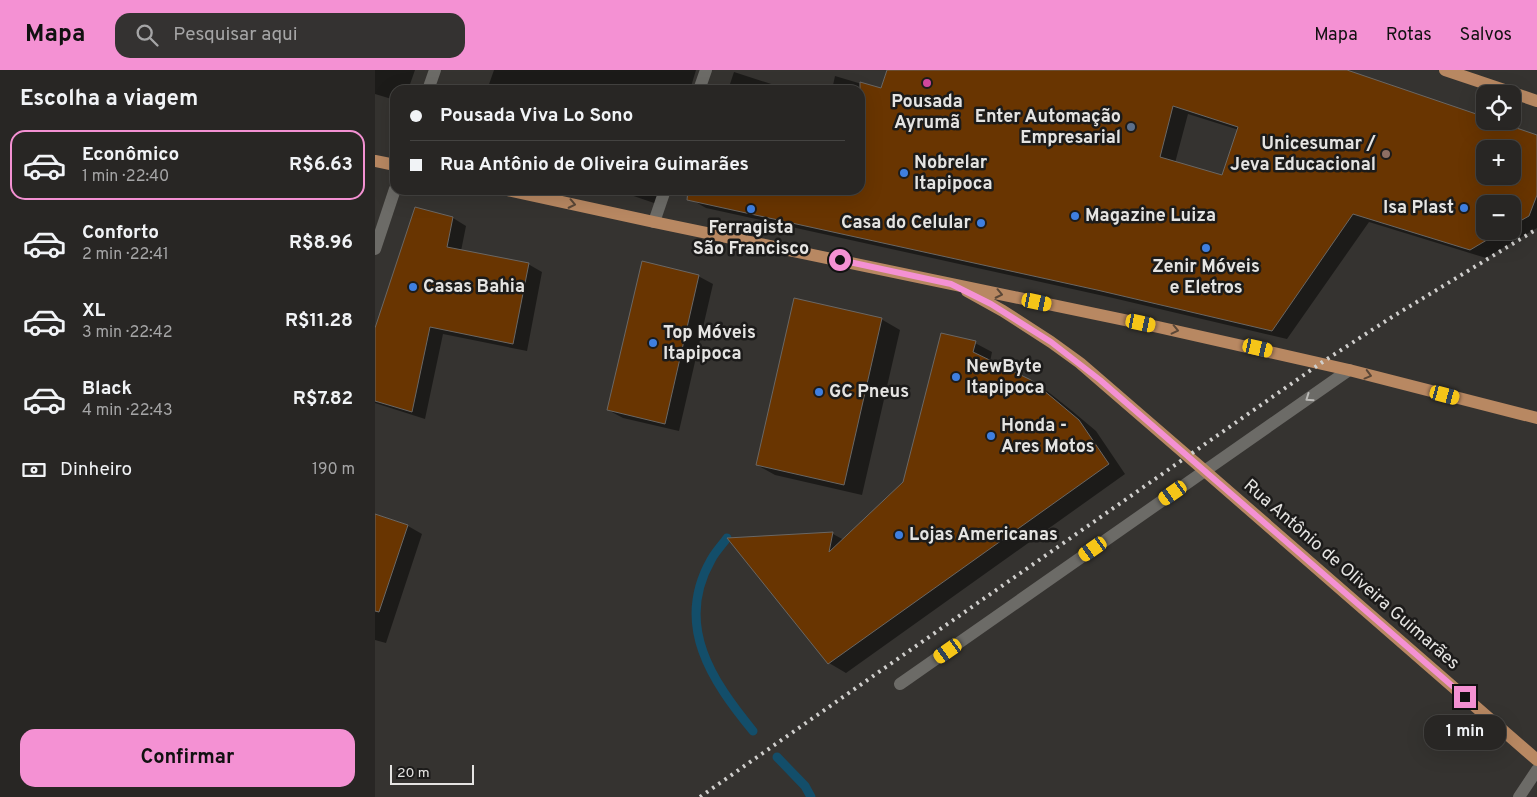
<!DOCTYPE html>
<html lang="pt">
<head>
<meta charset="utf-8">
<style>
	:root { --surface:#282624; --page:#343231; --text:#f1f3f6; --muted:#a5a5a6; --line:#444341; --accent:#f491d3 }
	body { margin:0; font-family:Overpass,sans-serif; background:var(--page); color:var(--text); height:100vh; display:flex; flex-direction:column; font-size:19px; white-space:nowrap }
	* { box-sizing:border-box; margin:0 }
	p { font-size:16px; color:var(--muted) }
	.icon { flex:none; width:28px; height:28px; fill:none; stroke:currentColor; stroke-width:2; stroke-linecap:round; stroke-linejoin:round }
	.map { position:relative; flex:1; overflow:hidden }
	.panel { display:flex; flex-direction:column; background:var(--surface); width:375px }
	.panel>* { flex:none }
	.banner { position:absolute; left:15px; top:15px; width:475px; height:110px; border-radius:15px; box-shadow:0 5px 20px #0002,0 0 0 1px var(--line); display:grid; align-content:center; height:110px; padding:0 20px; background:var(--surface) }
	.tools { position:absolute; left:1101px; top:15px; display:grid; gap:10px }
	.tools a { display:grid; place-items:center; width:45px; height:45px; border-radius:10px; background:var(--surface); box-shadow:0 5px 20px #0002,0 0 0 1px var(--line); font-size:25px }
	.scale { position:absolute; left:15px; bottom:12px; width:84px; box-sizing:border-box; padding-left:5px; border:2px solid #e5e4e2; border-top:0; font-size:14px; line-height:18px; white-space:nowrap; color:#e5e4e2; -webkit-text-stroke:4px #1c1b1a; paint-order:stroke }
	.end { position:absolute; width:22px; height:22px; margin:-11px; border:6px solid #f491d3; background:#111; box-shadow:0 0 0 2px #111 }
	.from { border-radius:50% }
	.bubble { position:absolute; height:35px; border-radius:15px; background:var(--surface); box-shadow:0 5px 20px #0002,0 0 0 1px var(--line); font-size:16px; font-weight:700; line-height:35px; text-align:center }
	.car { position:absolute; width:15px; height:30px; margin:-15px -8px; border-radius:6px; box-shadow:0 0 4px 1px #0007; background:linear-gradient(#f5c518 24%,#345 0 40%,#f5c518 0 76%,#345 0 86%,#f5c518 0) }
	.banner b { display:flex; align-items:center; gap:18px; height:48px; font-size:19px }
	.banner b+b { border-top:1px solid var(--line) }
	.banner i { width:12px; height:12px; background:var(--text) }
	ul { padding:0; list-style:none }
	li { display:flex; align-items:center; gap:15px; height:70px; margin:0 10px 8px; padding:0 10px; border:2px solid transparent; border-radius:15px }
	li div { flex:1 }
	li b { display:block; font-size:19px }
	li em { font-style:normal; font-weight:700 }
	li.active { border-color:var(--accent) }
	li>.icon { width:45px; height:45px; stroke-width:1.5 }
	h2 { padding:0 20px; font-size:22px; line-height:60px }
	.pay { display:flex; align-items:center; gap:12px; height:55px; padding:0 20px; font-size:19px }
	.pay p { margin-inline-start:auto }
	.primary-button { display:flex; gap:10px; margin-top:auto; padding:10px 20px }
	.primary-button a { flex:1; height:58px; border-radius:15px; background:var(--accent); color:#111; font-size:20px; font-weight:700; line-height:58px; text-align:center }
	header { display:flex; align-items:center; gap:30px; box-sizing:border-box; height:70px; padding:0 25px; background:var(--accent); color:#111 }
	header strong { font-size:24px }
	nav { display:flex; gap:28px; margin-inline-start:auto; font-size:18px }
	.search { width:350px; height:45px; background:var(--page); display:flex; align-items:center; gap:12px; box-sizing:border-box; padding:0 18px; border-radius:15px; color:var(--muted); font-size:19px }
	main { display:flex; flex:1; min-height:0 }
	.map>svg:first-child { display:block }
	.shadow { fill:#0007; fill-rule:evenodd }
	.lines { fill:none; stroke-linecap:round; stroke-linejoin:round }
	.stream { stroke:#134e6a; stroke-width:9 }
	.building { fill:#693501; stroke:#6a6764; fill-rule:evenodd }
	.minor { stroke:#6c6b67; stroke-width:12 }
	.major { stroke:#b88862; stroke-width:12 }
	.rail { stroke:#d0cfcd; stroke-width:4; stroke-dasharray:2.5 5; stroke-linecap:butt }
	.oneway { stroke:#5a4737 }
	.oneway2 { stroke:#bbbab7 }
	.route { stroke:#f491d3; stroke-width:6 }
	.hotel-dot { fill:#d1479c; stroke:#1c1b1a; stroke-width:2 }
	.service-dot { fill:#5c6f8a; stroke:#1c1b1a; stroke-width:2 }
	.education-dot { fill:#8d6e63; stroke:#1c1b1a; stroke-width:2 }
	.shop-dot { fill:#3f7fe0; stroke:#1c1b1a; stroke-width:2 }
	.labels { text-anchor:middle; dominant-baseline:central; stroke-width:5; stroke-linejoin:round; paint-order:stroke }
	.poi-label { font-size:18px; font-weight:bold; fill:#e5e4e2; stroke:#1c1b1a; text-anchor:start }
	.street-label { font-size:18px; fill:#e5e4e2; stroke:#1c1b1a }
</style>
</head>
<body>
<header>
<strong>Mapa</strong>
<div class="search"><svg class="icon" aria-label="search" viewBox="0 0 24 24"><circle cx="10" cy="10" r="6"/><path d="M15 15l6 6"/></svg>Pesquisar aqui</div>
<nav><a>Mapa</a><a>Rotas</a><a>Salvos</a></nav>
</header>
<main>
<section class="panel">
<h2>Escolha a viagem</h2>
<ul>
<li class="active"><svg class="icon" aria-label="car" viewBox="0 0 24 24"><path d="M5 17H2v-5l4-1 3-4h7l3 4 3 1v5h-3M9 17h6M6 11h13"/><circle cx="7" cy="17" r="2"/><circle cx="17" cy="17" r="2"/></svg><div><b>Econômico</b><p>1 min · 22:40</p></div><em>R$6.63</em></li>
<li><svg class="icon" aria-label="car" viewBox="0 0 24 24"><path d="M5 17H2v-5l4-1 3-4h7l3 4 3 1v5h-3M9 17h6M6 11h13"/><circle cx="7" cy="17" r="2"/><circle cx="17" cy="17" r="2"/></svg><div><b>Conforto</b><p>2 min · 22:41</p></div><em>R$8.96</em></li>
<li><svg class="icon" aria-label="car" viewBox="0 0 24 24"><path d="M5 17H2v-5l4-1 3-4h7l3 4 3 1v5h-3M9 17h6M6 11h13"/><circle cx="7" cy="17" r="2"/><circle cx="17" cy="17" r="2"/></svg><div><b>XL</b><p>3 min · 22:42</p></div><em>R$11.28</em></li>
<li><svg class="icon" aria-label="car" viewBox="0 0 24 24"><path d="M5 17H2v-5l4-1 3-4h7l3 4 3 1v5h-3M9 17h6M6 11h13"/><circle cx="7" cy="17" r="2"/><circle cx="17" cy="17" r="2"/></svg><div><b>Black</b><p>4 min · 22:43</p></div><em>R$7.82</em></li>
</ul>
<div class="pay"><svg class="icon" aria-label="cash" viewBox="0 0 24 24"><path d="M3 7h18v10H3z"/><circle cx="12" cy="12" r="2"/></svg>Dinheiro<p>190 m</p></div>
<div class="primary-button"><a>Confirmar</a></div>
</section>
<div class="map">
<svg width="1162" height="727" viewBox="0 0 1162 727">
	<rect width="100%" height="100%" fill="#353330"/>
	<path class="shadow" d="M0,0H40L33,20H20V30L0,24Z
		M119,0H321L315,20H112Z
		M514,0H968L1110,49V51L1162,67V158L1111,188L994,152L912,269L738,228L331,138L317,130L320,120H485V20H457L460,6L507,20ZM813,44L864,60L848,107L800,93ZM1110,79H1138V106H1110ZM1110,134H1138V161H1110Z
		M359,2L415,20H353Z
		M241,120H287L282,134Z
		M78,148L91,156L86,181L153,194L167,202L152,281L68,264L50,349L0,333V262Z
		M323,206L338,214L304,361L248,348L233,340Z
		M506,249L525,260L487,425L400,405L382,395Z
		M600,273L617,282L615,292L672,321L696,340L721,361L750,404L471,603L454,593L354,470L458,464L469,470L529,413Z
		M0,446L33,456L47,464L11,573L0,570Z"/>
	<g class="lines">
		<path class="stream" d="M352,468C347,475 340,482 336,490C299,555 337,611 378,661
			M402,687L430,716L436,727"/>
	</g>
	<path class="building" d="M512,0H972L1110,47V51H1121L1162,65V125L1154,146L1138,155V134H1110V161H1127L1095,180L978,144L897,261L722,220L312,130L313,120H485V12L506,18ZM798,36L863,57L847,105L785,87ZM1110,79H1138V106H1110Z
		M40,137L78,147L72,177L154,193L138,274L55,257L37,342L0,331V258Z
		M267,191L324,205L290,354L232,340Z
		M419,228L507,248L469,415L381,395Z
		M566,263L601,271L598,282L656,310L679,329L704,350L734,394L453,594L352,468L458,462L454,482L528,412Z
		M0,444L33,455L4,542L0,541Z"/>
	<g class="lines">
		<path class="minor" d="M53,20L60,0
			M324,20L331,0
			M279,152L290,120
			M0,179L20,119
			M525,614L974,300
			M1144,727L1162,700"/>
		<path class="major" d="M1070,0L1162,31
			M0,91L20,95
			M132,120L279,152L783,257L974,300L1162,348
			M592,221L628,241L676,272L705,293L830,401L1162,690"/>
		<path class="rail" d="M325,727L946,293L1017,247L1162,159"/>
	</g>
	<defs><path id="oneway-chevron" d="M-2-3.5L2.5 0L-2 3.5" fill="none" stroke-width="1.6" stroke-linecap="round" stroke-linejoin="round" transform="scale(1.25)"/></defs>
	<g class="oneway">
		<use href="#oneway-chevron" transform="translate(197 134) rotate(12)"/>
		<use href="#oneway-chevron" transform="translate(624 224) rotate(12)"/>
		<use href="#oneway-chevron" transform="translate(800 260) rotate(13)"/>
		<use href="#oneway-chevron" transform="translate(993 305) rotate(15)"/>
	</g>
	<use class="oneway2" href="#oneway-chevron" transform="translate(934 328) rotate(145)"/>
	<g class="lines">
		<path class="route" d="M465,190L576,214L616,234L676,272L725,310L1090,627"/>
	</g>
	<circle class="hotel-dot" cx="552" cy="13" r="5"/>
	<circle class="service-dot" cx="756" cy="57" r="5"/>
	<circle class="education-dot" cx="1011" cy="84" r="5"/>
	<g class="shop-dot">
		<circle cx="529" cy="103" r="5"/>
		<circle cx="1089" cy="138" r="5"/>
		<circle cx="376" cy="139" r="5"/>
		<circle cx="700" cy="146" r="5"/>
		<circle cx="606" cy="153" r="5"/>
		<circle cx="831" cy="178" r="5"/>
		<circle cx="38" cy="217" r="5"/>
		<circle cx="278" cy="273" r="5"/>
		<circle cx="581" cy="307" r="5"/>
		<circle cx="444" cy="322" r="5"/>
		<circle cx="616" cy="366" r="5"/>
		<circle cx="524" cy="465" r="5"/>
	</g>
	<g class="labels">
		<g class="poi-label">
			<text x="552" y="32" text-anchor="middle">Pousada<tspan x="552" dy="21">Ayrumã</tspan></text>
			<text x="746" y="47" text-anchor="end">Enter Automação<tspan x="746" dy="21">Empresarial</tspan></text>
			<text x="1001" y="74" text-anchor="end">Unicesumar /<tspan x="1001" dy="21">Jeva Educacional</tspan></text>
			<text x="539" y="93">Nobrelar<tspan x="539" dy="21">Itapipoca</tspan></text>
			<text x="1079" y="138" text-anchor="end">Isa Plast</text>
			<text x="710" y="146">Magazine Luiza</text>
			<text x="596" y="153" text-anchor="end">Casa do Celular</text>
			<text x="376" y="158" text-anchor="middle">Ferragista<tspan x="376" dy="21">São Francisco</tspan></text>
			<text x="831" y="197" text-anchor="middle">Zenir Móveis<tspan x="831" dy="21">e Eletros</tspan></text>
			<text x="48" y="217">Casas Bahia</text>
			<text x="288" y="263">Top Móveis<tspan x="288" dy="21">Itapipoca</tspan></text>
			<text x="591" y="297">NewByte<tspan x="591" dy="21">Itapipoca</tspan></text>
			<text x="454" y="322">GC Pneus</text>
			<text x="626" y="356">Honda -<tspan x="626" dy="21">Ares Motos</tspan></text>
			<text x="534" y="465">Lojas Americanas</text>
		</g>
		<g class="street-label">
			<text transform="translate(976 505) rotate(41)">Rua Antônio de Oliveira Guimarães</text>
		</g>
	</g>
</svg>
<div class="tools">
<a><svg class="icon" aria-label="locate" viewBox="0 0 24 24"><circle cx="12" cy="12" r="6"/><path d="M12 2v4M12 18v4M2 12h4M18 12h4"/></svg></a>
<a>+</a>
<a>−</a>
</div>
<div class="scale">20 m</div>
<i class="end from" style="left:465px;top:190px"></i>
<i class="end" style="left:1090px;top:627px"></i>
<div class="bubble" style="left:1049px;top:645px;width:82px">1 min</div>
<i class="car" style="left:662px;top:232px;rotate:102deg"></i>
<i class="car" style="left:766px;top:253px;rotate:102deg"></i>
<i class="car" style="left:883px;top:278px;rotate:103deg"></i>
<i class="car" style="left:1070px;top:325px;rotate:105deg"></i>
<i class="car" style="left:798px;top:423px;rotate:235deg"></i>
<i class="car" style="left:718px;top:479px;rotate:235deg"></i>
<i class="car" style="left:573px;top:581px;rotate:235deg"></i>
<div class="banner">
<b><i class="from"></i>Pousada Viva Lo Sono</b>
<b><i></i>Rua Antônio de Oliveira Guimarães</b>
</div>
</div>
</main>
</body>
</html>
